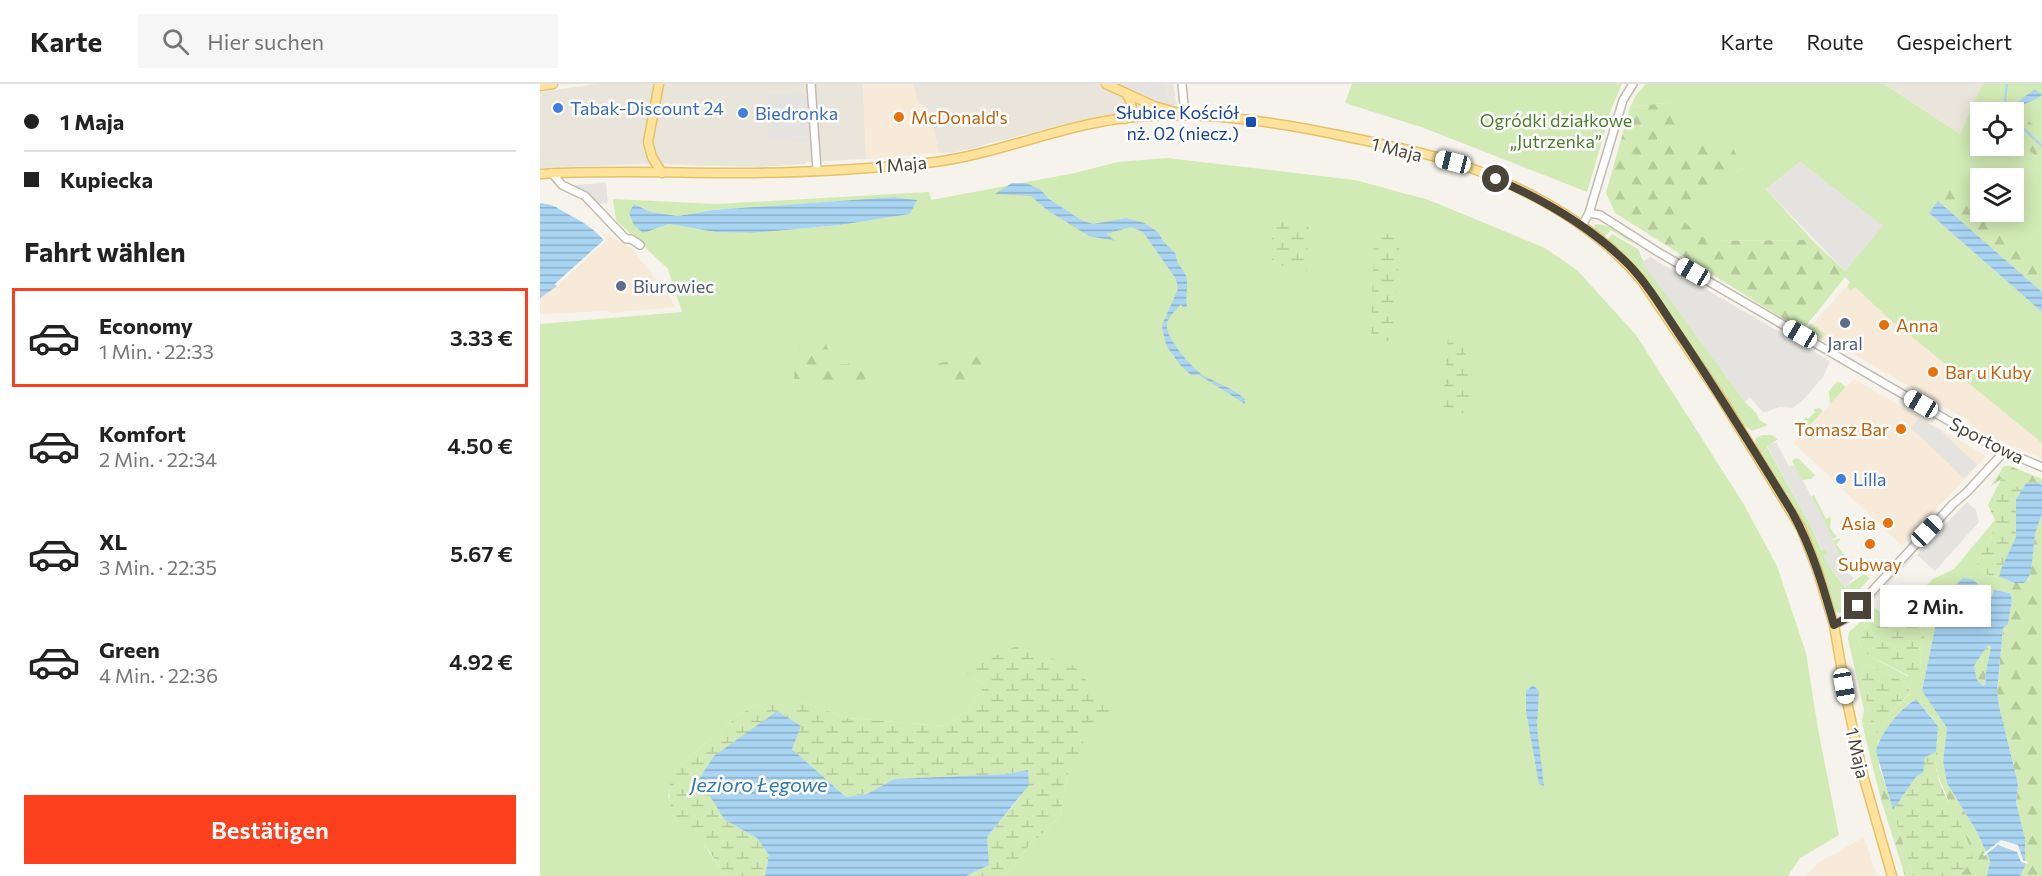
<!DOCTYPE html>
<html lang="de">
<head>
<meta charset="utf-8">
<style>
	:root { --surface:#fff; --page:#f6f6f6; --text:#222; --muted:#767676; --line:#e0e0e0; --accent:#fc3f1d }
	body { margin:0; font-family:Commissioner,sans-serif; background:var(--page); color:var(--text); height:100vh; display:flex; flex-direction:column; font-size:22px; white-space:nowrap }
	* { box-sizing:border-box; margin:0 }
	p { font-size:20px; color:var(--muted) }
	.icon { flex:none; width:33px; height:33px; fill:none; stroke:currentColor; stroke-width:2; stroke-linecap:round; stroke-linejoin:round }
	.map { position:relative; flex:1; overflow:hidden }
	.drawer { display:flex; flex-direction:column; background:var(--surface); width:540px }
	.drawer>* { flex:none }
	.guide { display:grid; align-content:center; height:132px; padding:0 24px; background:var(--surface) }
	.controls { position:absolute; left:1430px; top:18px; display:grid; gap:12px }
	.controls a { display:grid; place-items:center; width:54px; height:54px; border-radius:0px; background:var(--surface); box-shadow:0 3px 15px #0003; font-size:30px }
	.end { position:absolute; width:27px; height:27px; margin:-14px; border:8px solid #4b4439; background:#fff; box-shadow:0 0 0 3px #fff }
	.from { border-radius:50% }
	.bubble { position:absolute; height:42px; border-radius:0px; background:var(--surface); box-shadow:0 3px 15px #0003; font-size:20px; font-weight:600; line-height:42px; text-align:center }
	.car { position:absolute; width:18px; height:36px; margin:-18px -9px; border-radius:8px; box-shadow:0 0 4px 2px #0007; background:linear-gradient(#fff 24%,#345 0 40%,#fff 0 76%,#345 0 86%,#fff 0) }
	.guide b { display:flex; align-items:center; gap:21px; height:57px; font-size:22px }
	.guide b+b { border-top:2px solid var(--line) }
	.guide i { width:15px; height:15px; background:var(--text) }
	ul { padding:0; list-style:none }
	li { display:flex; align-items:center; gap:18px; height:99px; margin:0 12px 9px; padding:0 12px; border:3px solid transparent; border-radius:0px }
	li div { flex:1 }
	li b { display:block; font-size:22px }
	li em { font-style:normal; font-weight:600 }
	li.current { border-color:var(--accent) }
	li>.icon { width:54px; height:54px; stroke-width:1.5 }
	h2 { padding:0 24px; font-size:27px; line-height:72px }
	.primary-button { display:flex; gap:12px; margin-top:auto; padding:12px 24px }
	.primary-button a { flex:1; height:69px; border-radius:0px; background:var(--accent); color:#fff; font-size:24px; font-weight:600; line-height:69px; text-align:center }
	header { display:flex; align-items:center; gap:36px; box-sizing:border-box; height:84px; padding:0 30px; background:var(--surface); border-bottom:2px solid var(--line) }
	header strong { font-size:28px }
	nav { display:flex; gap:33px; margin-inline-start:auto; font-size:21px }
	.search { width:420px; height:54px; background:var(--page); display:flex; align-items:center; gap:15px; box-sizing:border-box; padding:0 21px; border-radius:0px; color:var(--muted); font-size:22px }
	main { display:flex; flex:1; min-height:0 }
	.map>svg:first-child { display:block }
	.residential { fill:#eae5da }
	.commercial { fill:#f7ead8 }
	.green { fill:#d2eab5; fill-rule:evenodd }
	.forest { fill:url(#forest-firs) }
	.wetland { fill:url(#wetland-marsh) }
	.parking { fill:#e5e3e0 }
	.water { fill:url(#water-rules); fill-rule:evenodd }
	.pier { fill:#f6f3ec }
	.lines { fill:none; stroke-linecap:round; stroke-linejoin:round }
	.stream { stroke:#a9d4f2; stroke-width:2 }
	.minor-casing { stroke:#c2bbae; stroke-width:10 }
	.major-casing { stroke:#e6c16a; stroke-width:11 }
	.minor { stroke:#fff; stroke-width:7 }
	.major { stroke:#ffe39c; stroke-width:8 }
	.route { stroke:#4b4439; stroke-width:8 }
	.shop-dot { fill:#3f7fe0; stroke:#fff; stroke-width:2 }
	.food-dot { fill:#e8710a; stroke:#fff; stroke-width:2 }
	.transit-dot { fill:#1a4fb4; stroke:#fff; stroke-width:2 }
	.service-dot { fill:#5c6f8a; stroke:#fff; stroke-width:2 }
	.labels { text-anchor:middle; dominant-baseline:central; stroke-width:5; stroke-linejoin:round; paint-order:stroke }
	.shop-label { font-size:18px; fill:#366cbe; stroke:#fff; text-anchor:start }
	.transit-label { font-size:18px; fill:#164399; stroke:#fff; text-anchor:end }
	.food-label { font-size:18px; fill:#c56008; stroke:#fff; text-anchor:start }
	.park-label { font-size:18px; fill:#4a7f2a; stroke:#fff }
	.street-label { font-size:18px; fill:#4b4439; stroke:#fff }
	.service-label { font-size:18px; fill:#4e5e75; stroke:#fff; text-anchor:start }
	.water-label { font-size:20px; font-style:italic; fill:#2e7ab2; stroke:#fff }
</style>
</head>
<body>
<header>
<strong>Karte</strong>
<div class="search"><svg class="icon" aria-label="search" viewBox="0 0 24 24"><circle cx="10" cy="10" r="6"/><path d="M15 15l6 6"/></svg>Hier suchen</div>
<nav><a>Karte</a><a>Route</a><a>Gespeichert</a></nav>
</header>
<main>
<section class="drawer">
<div class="guide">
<b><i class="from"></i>1 Maja</b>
<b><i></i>Kupiecka</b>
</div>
<h2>Fahrt wählen</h2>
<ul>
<li class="current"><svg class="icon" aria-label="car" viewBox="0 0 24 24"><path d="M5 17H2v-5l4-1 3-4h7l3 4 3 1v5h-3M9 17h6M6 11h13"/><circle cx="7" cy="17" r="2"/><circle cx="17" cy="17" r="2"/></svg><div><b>Economy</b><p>1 Min. · 22:33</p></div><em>3.33 €</em></li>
<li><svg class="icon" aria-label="car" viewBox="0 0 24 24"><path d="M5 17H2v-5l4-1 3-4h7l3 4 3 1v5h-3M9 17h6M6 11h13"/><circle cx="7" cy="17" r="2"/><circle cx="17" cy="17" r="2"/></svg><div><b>Komfort</b><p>2 Min. · 22:34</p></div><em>4.50 €</em></li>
<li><svg class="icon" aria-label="car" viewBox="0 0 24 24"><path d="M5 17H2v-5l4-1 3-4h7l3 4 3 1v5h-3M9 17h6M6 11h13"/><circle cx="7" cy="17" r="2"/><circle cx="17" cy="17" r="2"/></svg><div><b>XL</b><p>3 Min. · 22:35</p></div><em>5.67 €</em></li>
<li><svg class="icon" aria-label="car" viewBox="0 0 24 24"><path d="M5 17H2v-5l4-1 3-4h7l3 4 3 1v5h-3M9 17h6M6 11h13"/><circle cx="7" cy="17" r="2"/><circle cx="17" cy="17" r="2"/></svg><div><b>Green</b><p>4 Min. · 22:36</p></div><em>4.92 €</em></li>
</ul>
<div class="primary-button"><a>Bestätigen</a></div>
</section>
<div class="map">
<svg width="1502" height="792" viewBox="0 0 1502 792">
	<defs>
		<pattern id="forest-firs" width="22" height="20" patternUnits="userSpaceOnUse" patternTransform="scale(1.5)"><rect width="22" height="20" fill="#d2eab5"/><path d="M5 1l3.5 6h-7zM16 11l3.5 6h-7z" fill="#b6ca9c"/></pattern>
		<pattern id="wetland-marsh" width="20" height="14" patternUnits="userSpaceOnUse" patternTransform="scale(1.5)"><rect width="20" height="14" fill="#d2eab5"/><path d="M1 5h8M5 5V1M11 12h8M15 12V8" fill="none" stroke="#b6ca9c"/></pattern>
		<pattern id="water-rules" width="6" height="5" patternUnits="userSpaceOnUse" patternTransform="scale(1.5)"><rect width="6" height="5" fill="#a9d4f2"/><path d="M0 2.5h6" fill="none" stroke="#8caec5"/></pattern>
	</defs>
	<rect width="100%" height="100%" fill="#f6f3ec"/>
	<path class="residential" d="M56,0H323L326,75L267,78L264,80L221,83L103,80L0,84V8Z
		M373,0H633L637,21L532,38L417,68L399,69L393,44L384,20H378Z
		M1344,0H1442L1420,50Z"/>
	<path class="commercial" d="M323,0H373L378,20H384L393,44L399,69L326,75Z
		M53,143L91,164L131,214L135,223L72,229L66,227L0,230V214Z
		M1310,198L1345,231L1502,359V374L1445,351L1428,339L1429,337L1310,268L1297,258L1294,263L1266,248Z
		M1314,295L1446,372L1362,462L1254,359Z
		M1324,753L1337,792H1265L1278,779Z"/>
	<path class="green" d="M812,0H1082L1072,23L1047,108L884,44L805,19Z
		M1106,0H1344L1420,50L1442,0H1502V208L1398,118L1389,129L1502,228V359L1345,231L1315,203L1311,207L1307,203L1310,198L1305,193V187L1342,142L1260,78L1226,105L1272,156L1168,157L1132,129L1203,84L1117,63V49L1134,18L1090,23L1096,11ZM1440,28H1473V62H1440ZM1440,94H1473V128H1440Z
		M627,74L815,96L889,116L1005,164L1037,186L1096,251L1203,419L1237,482L1266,569L1278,645L1299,751L1260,774L1248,792H467L487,764L520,732L528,689L547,651L424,588L445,601L427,627L405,642L307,634L263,618H222L200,630L135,685L128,712L136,736L148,749L163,759L185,792H0V240L142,228L128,185L76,136L73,115L176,120L389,108L391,116L535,89L578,78ZM354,113L377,116L370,130L300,141L214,149L175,148L128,140L103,148L94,120L111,128L138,132L173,126Z
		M1056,140C1068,140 1087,152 1095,161L1071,146L1064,153L1055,146L1054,142Z
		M1072,150L1098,165L1105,181L1205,318L1217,330L1219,336L1228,341L1212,347L1202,340L1102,190L1067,156Z
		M1271,239L1285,250L1282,256L1266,248Z
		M1298,297L1306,303L1290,320L1289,307Z
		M1280,324L1283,327L1263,349L1257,342L1266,333L1268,335L1275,328L1274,325Z
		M1222,351H1231L1238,355L1227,363L1272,444L1281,466L1286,465L1288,470L1284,472L1293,488L1305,503L1324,490L1330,494L1311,514L1316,520L1306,529H1298L1294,525L1281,483L1269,453L1215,361L1216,354Z
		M1255,374L1259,375L1275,391L1271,395L1262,396L1252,377Z
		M1274,411L1286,435L1290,433L1291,435L1290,444L1297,453L1293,455L1271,413Z
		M1455,436L1451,455L1442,466L1437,482L1449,492L1459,493L1475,499L1470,509L1454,506L1448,522L1440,524L1439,515L1440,502H1415L1394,521L1396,539L1382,607L1407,644L1403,677L1396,668L1398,641L1376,615L1368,620L1338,658L1339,683L1345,699L1341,716L1325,652L1322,637L1324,626L1308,555L1309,548L1335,524L1350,536L1393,495L1414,485ZM1381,516L1389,521L1387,548L1382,557L1380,588L1367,592L1328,571L1319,560L1318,551L1328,541L1342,536L1353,543L1361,541ZM1326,580L1365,598L1368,601L1370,610L1352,627L1334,652L1321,591Z
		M1299,454L1300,456L1296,460L1309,477L1315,476L1318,484L1306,485L1308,483L1301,474L1293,457Z"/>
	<path class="forest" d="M1134,18L1140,41L1117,49V63L1189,56L1203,84L1133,129L1168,157L1272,156L1305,187V193L1262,247L1075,129L1066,109L1090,23Z
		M1472,25L1502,47V78L1473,52V28H1468Z
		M1405,102L1493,175L1502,166V204L1399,114Z
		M266,255L286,260L294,280H308L318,273L329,289L323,298L254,295L257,269Z
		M434,270L448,285L443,298L403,302L397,280Z
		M1464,382H1470L1502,395V401L1497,398L1486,399L1482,406L1472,398L1461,395L1450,403Z
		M1502,429V792H1480L1485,782V754L1476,718L1478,700L1459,622L1457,607L1463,544L1468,539L1472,516L1470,509L1475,499L1484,498L1489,495L1495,450Z
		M1448,561L1451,563L1445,593L1446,600L1443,603L1437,596L1434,582Z
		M1396,668L1403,677L1407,699L1437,748L1450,777L1447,792H1416L1424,787C1418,762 1415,736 1407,713C1401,695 1393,688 1396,668Z
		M1345,699L1373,792H1365L1341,716Z"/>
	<path class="wetland" d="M756,135L769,138L767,187L761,190L746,184L732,176V144L737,139Z
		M834,148L860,152L854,257H841L831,251Z
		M924,252L931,325L925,329H904L903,311L908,253Z
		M1461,395L1472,398L1482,406C1473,422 1480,436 1476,453C1473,467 1462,478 1459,493L1449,492L1437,482L1442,466L1451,455L1455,436L1448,421Z
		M1381,516L1390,521L1387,548L1382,557L1380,588L1375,595L1328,571L1319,560L1318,551L1328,541L1331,534L1342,536L1353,543L1361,541Z
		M476,562L534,582L576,630L547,652L528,689L520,732L487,764L467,792H426L448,781L447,753L480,713L487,686L467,690L354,695L327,710L306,713L252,665L185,736L217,754L230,771L225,792H185C178,782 172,770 164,760C159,756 153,754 148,750C129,734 124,706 135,685L200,630L222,618H263L307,634L405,642L427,627L445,601L424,588Z
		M1326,580L1365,598L1368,601L1370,609L1352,627L1334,653L1321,591Z
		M1396,668C1390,704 1427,738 1433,775L1424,787L1416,792H1373L1353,726L1376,693L1383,689L1384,673Z"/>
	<path class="parking" d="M581,0H616L625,3L629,20Z
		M228,10L266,11L268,58L228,56Z
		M1260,78L1343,142L1305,187L1226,105Z
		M66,99L68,119L57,120L33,101Z
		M1110,173L1290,277L1283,293L1261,318L1252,324L1239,323L1223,329L1210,313L1205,318L1102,178Z
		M1379,335L1400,346L1437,381L1424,394L1371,344Z
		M1236,358L1249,382L1254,381L1283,433L1301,474L1308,483L1305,487L1314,494L1305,503L1287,479L1284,471L1288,469L1286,465L1282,467L1272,444L1227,362Z
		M1427,418L1436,426L1439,438L1395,487L1377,471Z
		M1369,470L1375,471L1321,530H1315Z"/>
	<path class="water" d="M1495,5L1502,11C1495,18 1485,17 1479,26L1476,23L1479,17Z
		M472,99H486L501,106L509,115L541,136L553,140L586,134L604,139L618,148L623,157L636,170C635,179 643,184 646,192C649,202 645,211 647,222L643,224L641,220C636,226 629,232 627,239C624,253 653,285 664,292C679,300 693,304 705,315V320L659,291H651L641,282L627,263L623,249L622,241L638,205L636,195L603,148L591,143L566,150L576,157L549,152L507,126L491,112L455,110Z
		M354,113L377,116L370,130L300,141L214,149L175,148L129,140L103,149L94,141L89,129L94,120L111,128L138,132L173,126Z
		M1398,117L1502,208V228L1389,129Z
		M0,119C20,120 51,142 64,156L15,200L17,202L0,214Z
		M1497,398L1502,401V429L1495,450L1491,487L1488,495L1484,499H1475L1459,493L1461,485L1476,453V416L1486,399Z
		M1423,494L1434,496L1440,503L1439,515L1440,524L1448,522L1454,506L1470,509L1472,516L1468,540L1463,544L1457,607L1459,622L1478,700L1476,718L1485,754V782L1480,792H1447L1450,777L1437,748L1407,699L1403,677L1407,644L1382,607L1396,539L1394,521L1401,501L1415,502ZM1448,561L1451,563L1445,593L1446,600L1443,602L1437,596L1434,582Z
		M993,601L999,607L997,643L1004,702L999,700L986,627V607Z
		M1376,615L1398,642L1396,668L1385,673L1383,689L1376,693L1353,726L1336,667C1341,648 1360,625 1376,615Z
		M237,627L261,642L252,665L306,713L327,710L354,695L467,690L488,686L489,701L447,753L449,781L426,792H225L229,771L217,754L185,736L159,695L174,672Z"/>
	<path class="pier" d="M18,121L55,141L67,156L19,200L18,204L15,200L64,156L53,144L17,124Z
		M1461,756L1478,761L1483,776L1488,778V780L1481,778L1477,768L1458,761L1444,772L1443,770Z"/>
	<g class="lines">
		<path class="stream" d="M1467,0L1465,15L1470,28
			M1473,34L1502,62"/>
		<defs>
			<path id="minor" d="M271,0L277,86
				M642,0L645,31
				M12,89L22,101L45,112L86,155H91L100,161
				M1049,129L1060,131L1118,168L1452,362L1502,383
				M1042,142L1049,129L1083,16L1093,0
				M1294,541L1307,534L1413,420L1427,408L1464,368"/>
			<path id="major" d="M119,0L108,58L112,73L122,89
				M566,0L614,22L639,29
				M0,2L13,0
				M585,35C594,26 593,21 587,11
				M0,90C67,86 135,89 202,89C264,89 326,85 387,79C452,72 513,44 578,35C655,25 733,37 808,53C850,62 895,70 936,86C998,110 1060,146 1102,197L1181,314L1261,444L1277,485L1294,541L1308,622L1323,691L1352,792"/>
		</defs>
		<use href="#minor" class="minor-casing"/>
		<use href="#major" class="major-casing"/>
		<use href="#minor" class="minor"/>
		<use href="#major" class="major"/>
	</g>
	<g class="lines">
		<path class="route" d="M956,95C1004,116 1052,144 1089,181C1111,204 1127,233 1145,259C1182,315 1217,371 1252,428C1272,464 1283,502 1294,541L1307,534L1318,522"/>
	</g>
	<g class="shop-dot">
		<circle cx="18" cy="24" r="6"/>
		<circle cx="203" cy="29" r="6"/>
		<circle cx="1301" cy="395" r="6"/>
	</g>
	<g class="food-dot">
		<circle cx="359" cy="33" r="6"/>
		<circle cx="1344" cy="241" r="6"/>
		<circle cx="1393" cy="288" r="6"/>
		<circle cx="1361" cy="345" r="6"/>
		<circle cx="1348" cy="439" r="6"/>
		<circle cx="1330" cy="460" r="6"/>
	</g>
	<rect class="transit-dot" x="705" y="32" width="12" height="12" rx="3"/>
	<g class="service-dot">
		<circle cx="81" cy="202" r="6"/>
		<circle cx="1305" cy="239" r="6"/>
	</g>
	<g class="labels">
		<g class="shop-label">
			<text x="30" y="24">Tabak-Discount 24</text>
			<text x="215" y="29">Biedronka</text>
			<text x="1313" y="395">Lilla</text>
		</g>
		<g class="transit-label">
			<text x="699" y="28">Słubice Kościół<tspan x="699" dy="21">nż. 02 (niecz.)</tspan></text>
		</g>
		<g class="food-label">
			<text x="371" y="33">McDonald's</text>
			<text x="1356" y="241">Anna</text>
			<text x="1405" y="288">Bar u Kuby</text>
			<text x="1349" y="345" text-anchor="end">Tomasz Bar</text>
			<text x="1336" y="439" text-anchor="end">Asia</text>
			<text x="1330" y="480" text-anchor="middle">Subway</text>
		</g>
		<g class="park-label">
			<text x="1016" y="36">Ogródki działkowe<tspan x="1016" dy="21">„Jutrzenka”</tspan></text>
		</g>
		<g class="street-label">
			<text transform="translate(857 65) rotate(14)">1 Maja</text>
			<text transform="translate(361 80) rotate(-5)">1 Maja</text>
			<text transform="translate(1447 356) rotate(27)">Sportowa</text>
			<text transform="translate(1318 669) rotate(77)">1 Maja</text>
		</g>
		<g class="service-label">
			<text x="93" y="202">Biurowiec</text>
			<text x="1305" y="259" text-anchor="middle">Jaral</text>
		</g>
		<g class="water-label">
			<text x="219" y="700">Jezioro Łęgowe</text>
		</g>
	</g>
</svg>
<div class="controls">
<a><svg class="icon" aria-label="locate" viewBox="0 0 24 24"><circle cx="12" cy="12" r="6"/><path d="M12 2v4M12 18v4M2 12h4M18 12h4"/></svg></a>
<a><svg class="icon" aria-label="layers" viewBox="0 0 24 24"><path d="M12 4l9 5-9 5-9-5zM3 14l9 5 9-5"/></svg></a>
</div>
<i class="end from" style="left:956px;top:95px"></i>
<i class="end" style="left:1318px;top:522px"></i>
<div class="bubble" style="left:1340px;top:501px;width:111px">2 Min.</div>
<i class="car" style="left:913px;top:78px;rotate:284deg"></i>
<i class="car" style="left:1153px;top:188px;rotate:300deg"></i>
<i class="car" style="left:1260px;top:250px;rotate:300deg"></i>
<i class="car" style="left:1381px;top:320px;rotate:300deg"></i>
<i class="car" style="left:1387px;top:447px;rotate:44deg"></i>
<i class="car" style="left:1304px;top:602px;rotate:170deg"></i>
</div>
</main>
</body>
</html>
